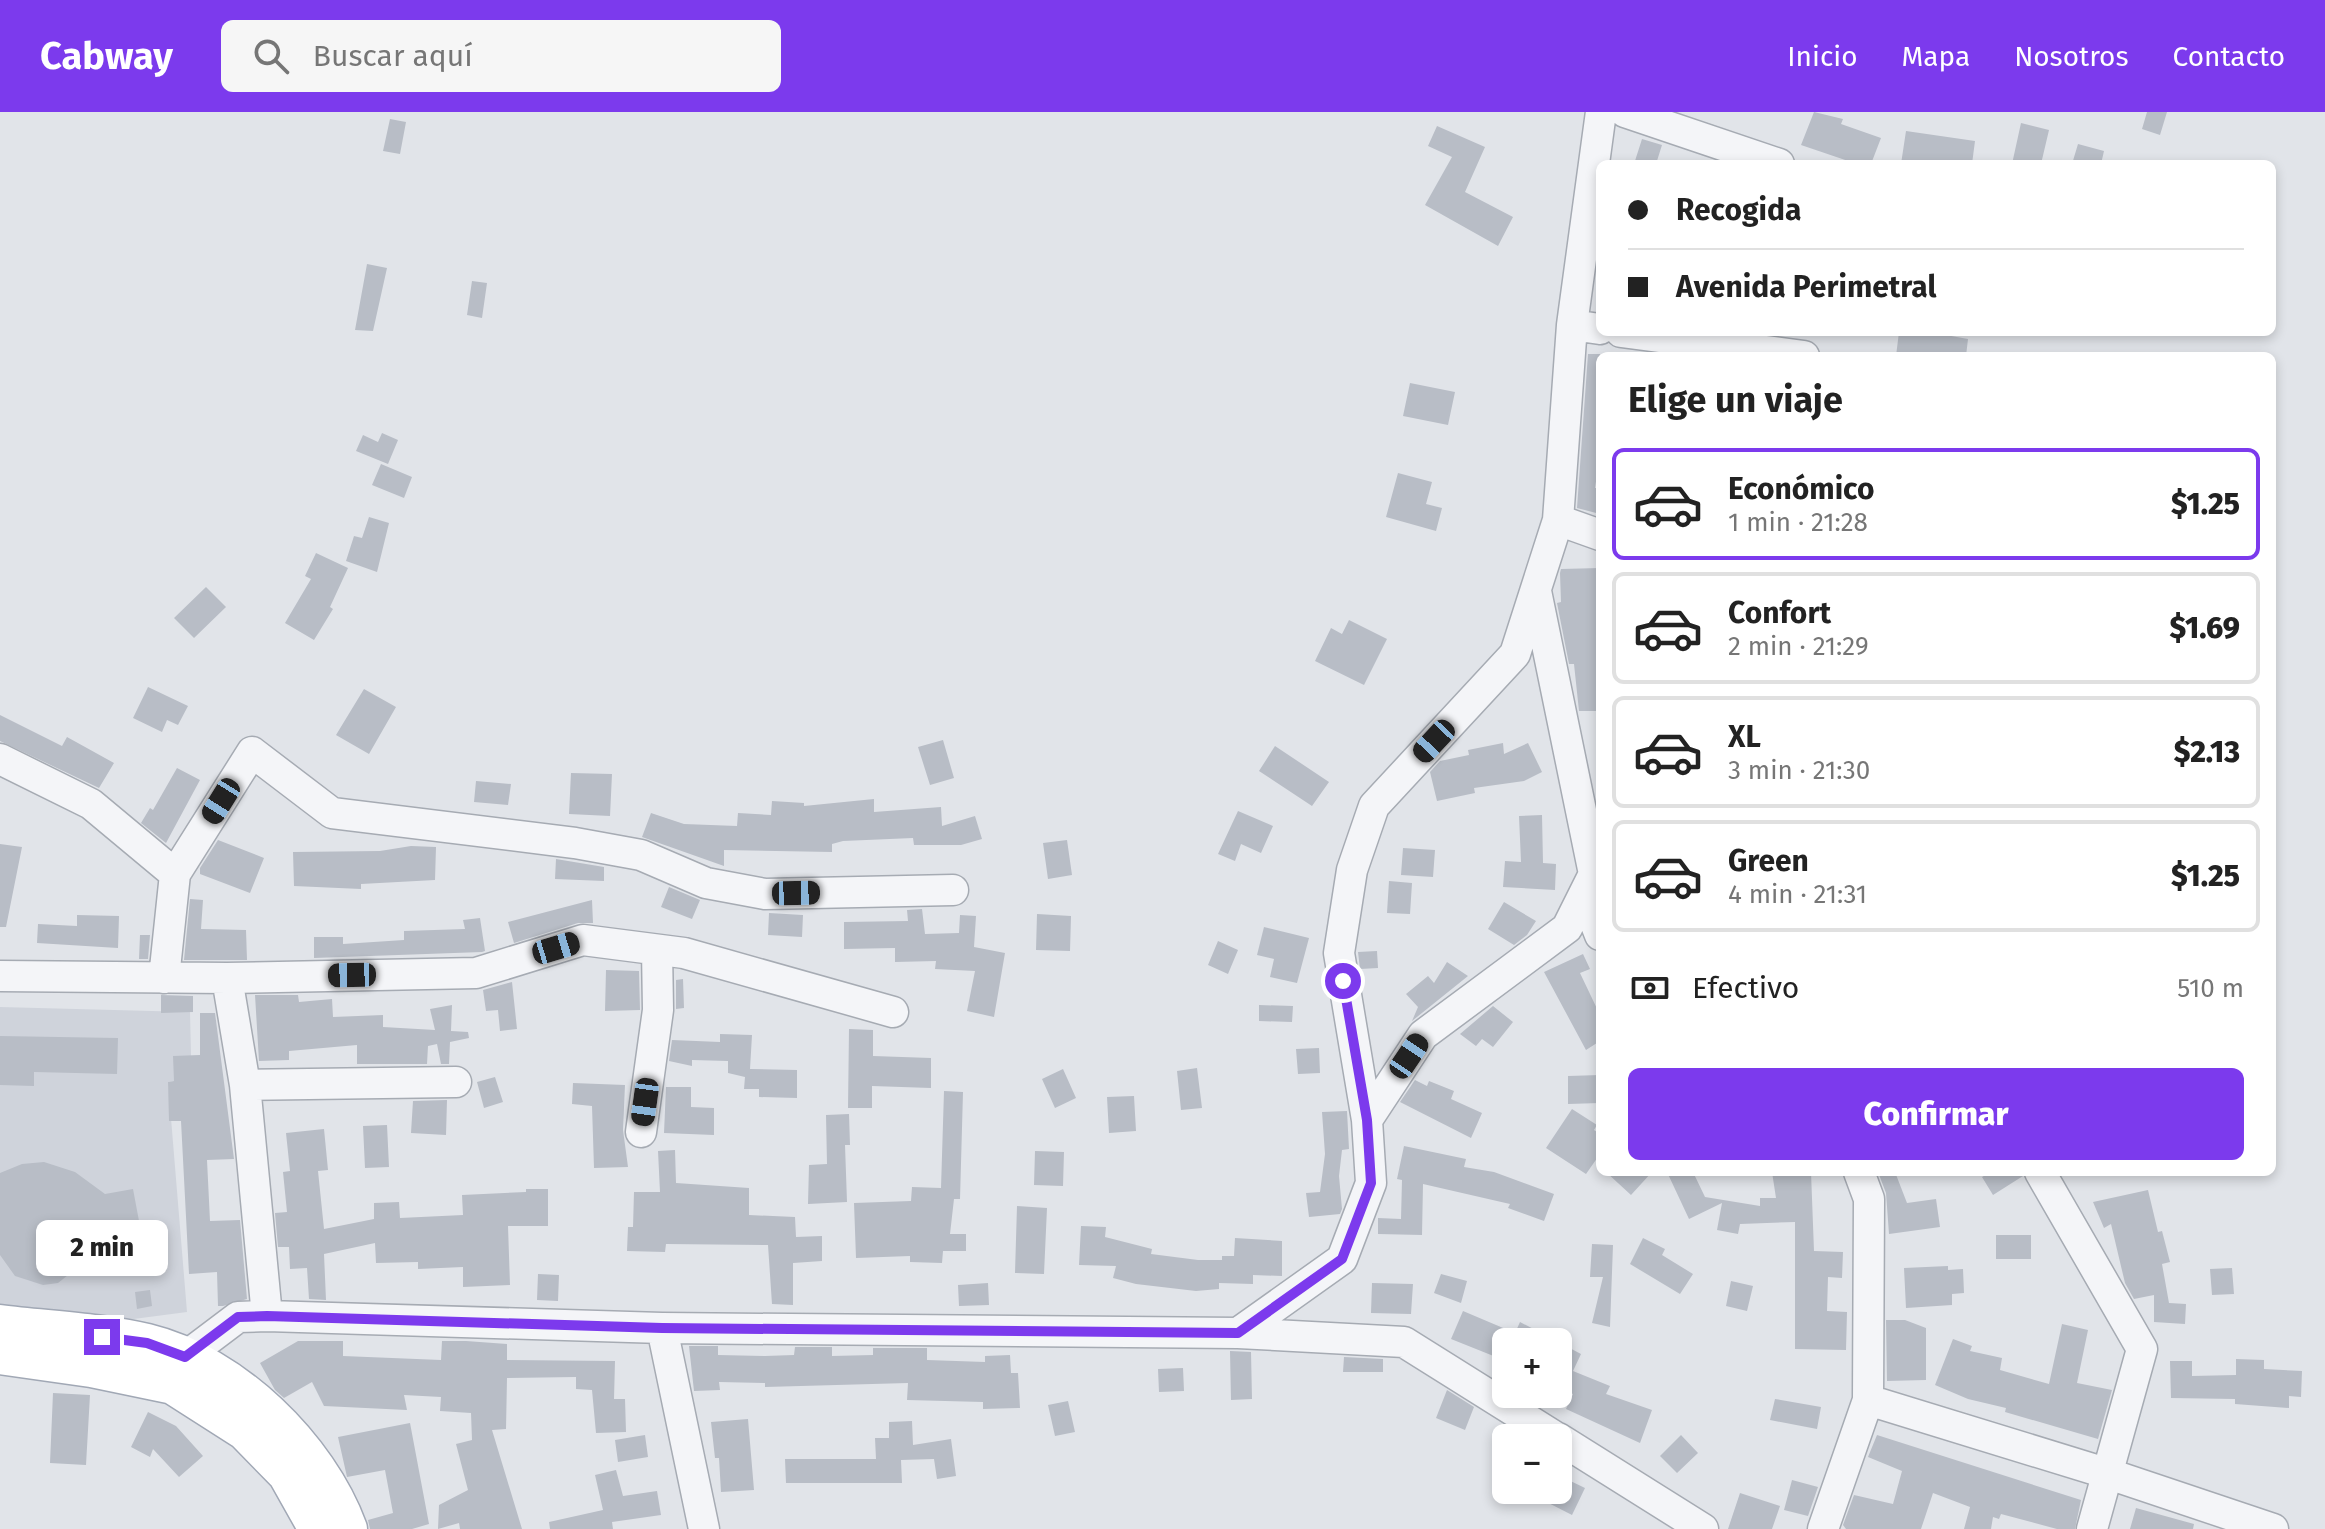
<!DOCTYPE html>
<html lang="es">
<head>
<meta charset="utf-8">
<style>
	:root { --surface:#fff; --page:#f6f6f6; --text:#222; --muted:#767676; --line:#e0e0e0; --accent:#7c3aed }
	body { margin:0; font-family:"Fira Sans",sans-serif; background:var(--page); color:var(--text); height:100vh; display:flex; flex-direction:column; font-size:30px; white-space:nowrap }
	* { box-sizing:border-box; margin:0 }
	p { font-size:26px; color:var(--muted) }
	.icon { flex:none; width:44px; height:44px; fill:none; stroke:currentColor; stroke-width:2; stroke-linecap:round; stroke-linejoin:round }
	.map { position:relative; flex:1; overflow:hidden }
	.sheet { position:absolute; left:1596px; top:240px; width:680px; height:824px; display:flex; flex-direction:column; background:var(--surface); border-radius:12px; box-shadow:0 4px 12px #0003 }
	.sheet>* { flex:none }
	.banner { position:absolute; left:1596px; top:48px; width:680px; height:176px; border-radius:12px; box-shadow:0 4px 12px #0003; display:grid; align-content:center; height:176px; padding:0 32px; background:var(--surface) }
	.tools { position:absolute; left:1492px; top:1216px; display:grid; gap:16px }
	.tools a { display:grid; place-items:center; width:80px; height:80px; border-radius:12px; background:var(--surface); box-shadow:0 4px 12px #0003; font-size:40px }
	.end { position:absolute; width:36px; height:36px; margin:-18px; border:10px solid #7c3aed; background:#fff; box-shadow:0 0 0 4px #fff }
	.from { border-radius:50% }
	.bubble { position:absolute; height:56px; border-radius:12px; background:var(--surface); box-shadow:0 4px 12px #0003; font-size:26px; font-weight:800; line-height:56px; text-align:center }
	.car { position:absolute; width:24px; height:48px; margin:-24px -12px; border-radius:10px; box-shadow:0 0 6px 2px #0007; background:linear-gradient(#222 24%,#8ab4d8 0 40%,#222 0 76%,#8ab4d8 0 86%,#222 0) }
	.banner b { display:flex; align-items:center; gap:28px; height:76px; font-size:30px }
	.banner b+b { border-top:2px solid var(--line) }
	.banner i { width:20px; height:20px; background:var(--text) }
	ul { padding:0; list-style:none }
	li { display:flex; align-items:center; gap:24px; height:112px; margin:0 16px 12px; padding:0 16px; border:4px solid var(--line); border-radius:12px }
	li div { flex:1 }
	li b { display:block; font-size:30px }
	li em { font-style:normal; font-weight:800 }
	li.current { border-color:var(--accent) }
	li>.icon { width:72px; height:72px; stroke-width:1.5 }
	h2 { padding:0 32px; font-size:36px; line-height:96px }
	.pay { display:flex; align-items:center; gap:20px; height:88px; padding:0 32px; font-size:30px }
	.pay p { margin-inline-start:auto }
	.primary-button { display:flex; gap:16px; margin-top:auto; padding:16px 32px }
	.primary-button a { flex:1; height:92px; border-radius:12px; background:var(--accent); color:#fff; font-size:32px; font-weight:800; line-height:92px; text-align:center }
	header { display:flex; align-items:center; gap:48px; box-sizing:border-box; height:112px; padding:0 40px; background:var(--accent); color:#fff }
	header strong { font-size:38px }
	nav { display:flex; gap:44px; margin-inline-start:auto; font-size:28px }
	.search { width:560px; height:72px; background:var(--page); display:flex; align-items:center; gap:20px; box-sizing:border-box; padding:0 28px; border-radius:12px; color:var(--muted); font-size:30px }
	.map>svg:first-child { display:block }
	.built { fill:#cfd3db }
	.building { fill:#b8bdc6 }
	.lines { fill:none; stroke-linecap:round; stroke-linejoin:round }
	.minor-casing { stroke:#a6abb3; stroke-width:33 }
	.major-casing { stroke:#a1a8b5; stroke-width:41 }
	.minor { stroke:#f4f5f8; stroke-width:30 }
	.major { stroke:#fff; stroke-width:38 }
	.route { stroke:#7c3aed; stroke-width:10 }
</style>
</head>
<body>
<header>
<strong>Cabway</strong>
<div class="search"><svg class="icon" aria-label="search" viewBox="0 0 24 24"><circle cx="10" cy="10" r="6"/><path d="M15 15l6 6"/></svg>Buscar aquí</div>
<nav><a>Inicio</a><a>Mapa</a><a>Nosotros</a><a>Contacto</a></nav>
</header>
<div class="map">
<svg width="2325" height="1417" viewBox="0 0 2325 1417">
	<rect width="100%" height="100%" fill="#e1e4e9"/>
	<path class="built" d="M0,895L190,900L191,944L174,969L168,970L187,1200L103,1211L0,1207Z"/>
	<path class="building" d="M1814,0L1843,7L1841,12L1881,26L1871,52H1857L1801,33Z
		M2147,0H2167L2160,23L2142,17Z
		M390,7L406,10L400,42L383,39Z
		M2021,11L2049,18L2041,52H2012Z
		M1437,14L1485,35L1465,80L1513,105L1498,134L1425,93L1452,45L1428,34Z
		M1906,19L1975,29L1972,52H1901Z
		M1642,27L1662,33L1656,52H1634Z
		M2078,32L2104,39L2101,52H2072Z
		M367,152L387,156L373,219L355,218Z
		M472,169L487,171L482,206L467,203Z
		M1899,220H1929L1968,227L1966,244H1896Z
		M1588,242H1600L1596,331L1600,332V343L1595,376H1600V402L1577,396Z
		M1410,271L1455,280L1448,313L1403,304Z
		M382,321L398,328L388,352L356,339L363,323L378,330Z
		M381,352L412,365L404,386L372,373Z
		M1398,361L1432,370L1426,392L1442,396L1436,419L1386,405Z
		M369,405L389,411L377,460L346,449L354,424L362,426Z
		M316,441L348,456L330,495L333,497L314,528L285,511L311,467L305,464Z
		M1600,456V599H1579L1574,552H1569L1557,491L1561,490L1560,461L1561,457Z
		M206,475L226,495L194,526L174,506Z
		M1349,508L1387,527L1364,573L1315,549L1331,516L1342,522Z
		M148,575L188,594L178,613L167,608L162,620L133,606Z
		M364,577L396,595L369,642L336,623Z
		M0,603L62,634L67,625L114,651L99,676L0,629Z
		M943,628L954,666L930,673L918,635Z
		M1503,631L1504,642L1528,631L1542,660L1524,669L1474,676L1475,681L1437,689L1430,660L1440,649L1469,643L1468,638Z
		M1275,634L1329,670L1312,694L1259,659Z
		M177,656L200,668L166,731L141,711L150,696L153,698Z
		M571,661L612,662L610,704L569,702Z
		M476,669L511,672L508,693L474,690Z
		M874,687V700L941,695L942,714L975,704L982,727L961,733H914L913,726L843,729L832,732V740L724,738V754L642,725L651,701L684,712L737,714L738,701L771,703L772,689L804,691V694Z
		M1238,699L1273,714L1261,741L1241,732L1235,749L1218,742Z
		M1542,703L1543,751L1556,752L1555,778L1503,775L1505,749L1521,750L1519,704Z
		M218,728L264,746L250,781L200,762V756Z
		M1067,728L1072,763L1048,767L1043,731Z
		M0,732L22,735L6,815H0Z
		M411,734L436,735L435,768L361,772V777L294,774L293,740L380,739Z
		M1403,736L1435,738L1433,765L1401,763Z
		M556,747L604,755V769L555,767Z
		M1389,769L1412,771L1410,802L1387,801Z
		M669,775L700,788L692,807L661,795Z
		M190,787L203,788L201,817L246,818L247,848H184Z
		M592,788L593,811H578L514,831L508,810Z
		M1504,790L1536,809L1527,823L1514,833L1488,817Z
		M922,797L925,822L959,821L960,803L976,804L974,835L1005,841L994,905L967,899L975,859L935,857L936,849L895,850V836L844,837V810L908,809L907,798Z
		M769,801L803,803L802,825L768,823Z
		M1037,802L1071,804L1070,839L1036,838Z
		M77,803L119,804L118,836L37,831L38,812L77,814Z
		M480,806L485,839L482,840L314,846V825H343V832L404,828V819L465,817L463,808Z
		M1264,815L1309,826L1297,871L1270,865L1274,847L1257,843Z
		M140,823H150L148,847H139Z
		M1218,829L1238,838L1228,862L1208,853Z
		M1377,839L1378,856L1360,857L1358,840Z
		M1583,842L1590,857L1580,861L1600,903V929L1586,938L1544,860Z
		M1447,850L1468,864L1412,909L1418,895L1406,882L1428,864L1434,871Z
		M606,858L639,859L640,898L605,899Z
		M683,867L684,896L676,897V868Z
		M512,870L517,917L500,919L498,898L486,899L483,878Z
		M161,883L193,884V900L161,901Z
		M255,883H298L299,890L332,887L333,905L383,903V915L435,918L430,897L452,893L451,919L468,920L469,926L450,930L449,952H441L437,932L428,934L427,952H357V933L289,939V948L259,949Z
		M1259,893L1293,894L1292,910L1259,909Z
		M1493,894L1513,910L1493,935L1482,927L1476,934L1460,922Z
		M200,901H215L234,1047L207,1048L210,1109L240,1108L247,1187L223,1194H218L217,1160L189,1162L181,1009H169L168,970L174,969L173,944L200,943Z
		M849,917L873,918V944L931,946V976L872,974V996H848Z
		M720,922L752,923L750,957L797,958V986L759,985V977H744L745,965L728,961V949L692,948V954L669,949L672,928L720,930Z
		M0,924L118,926L117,962L34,960V974L0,973Z
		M1319,936L1320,961L1298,962L1296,937Z
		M1197,956L1202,996L1181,998L1177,959Z
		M1063,957L1076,986L1055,996L1042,967Z
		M1600,963V991L1568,992V964Z
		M495,965L503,990L484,996L477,970Z
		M1415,968L1427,974L1429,969L1454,979L1451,987L1482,1001L1471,1026L1400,990Z
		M573,971L625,973L623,1018L628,1055L594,1056L592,994L572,992Z
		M666,975H691V995L714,996V1023L664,1021Z
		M944,979L963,980L960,1087H954L950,1122H966V1139H943L942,1151L910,1150V1144L856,1146L854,1091L911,1089L912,1075L941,1076Z
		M1134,984L1136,1019L1109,1021L1107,985Z
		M447,988L446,1023L411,1021L413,989Z
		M1572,997L1597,1013L1594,1018L1600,1022V1042L1586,1062L1546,1036Z
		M1347,999L1349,1037L1342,1038L1339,1064L1342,1097L1340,1102L1309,1105L1306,1081L1320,1080L1325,1042L1322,1000Z
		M849,1002L850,1033H845L847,1090L808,1092L809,1053L827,1052L826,1003Z
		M387,1013L389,1055L365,1056L363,1014Z
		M324,1017L328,1058L318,1059L324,1117L374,1107V1091L399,1090L400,1106L463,1103L462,1083L526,1080V1077H548V1114H508L510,1173L463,1175V1155L418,1157V1150L376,1151L375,1131L324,1142L326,1188L309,1187L307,1156L290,1157L289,1135H278L275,1101L287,1100L283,1060L290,1059L286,1021Z
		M1404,1034L1466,1047L1464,1055L1494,1060L1554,1082L1544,1109L1508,1096L1510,1092L1423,1072L1422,1123L1378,1122V1106L1401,1107L1402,1068L1397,1067Z
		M675,1038L676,1071L749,1076V1103L795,1105L796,1125L822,1124V1149L793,1151V1193L772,1192L768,1133L666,1132L665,1140L627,1139L628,1115H633L634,1080H660L658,1039Z
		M1035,1039L1064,1040L1063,1074L1034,1073Z
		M44,1050L75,1060L105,1082L133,1077L139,1109L49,1127L104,1141L101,1156L82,1152L58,1171L43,1173L15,1164L0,1143V1061L22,1052Z
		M1606,1060H1652L1631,1083Z
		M1667,1060H1693L1705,1085L1760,1094V1086H1776L1772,1060H1811L1814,1139L1843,1140L1842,1166L1828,1165L1827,1199L1847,1200L1846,1238L1795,1237V1110L1740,1112L1738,1122L1717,1118L1722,1091L1689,1107Z
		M1878,1060H1895L1907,1091L1936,1087L1940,1115L1889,1122L1886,1081Z
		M1991,1060H2022L2023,1064L1993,1083L1982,1065Z
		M2148,1078L2158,1120L2162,1119L2170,1150L2162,1152L2169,1191L2186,1192L2185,1212L2154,1210V1183L2134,1187L2125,1171L2111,1112L2104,1116L2093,1090Z
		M1017,1094L1047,1096L1044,1162L1015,1161Z
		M1081,1114L1106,1115L1105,1125L1152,1137L1151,1142L1198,1148H1222V1144H1234L1235,1126L1282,1129V1164L1253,1163V1172L1219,1171V1177L1196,1179L1136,1172L1113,1166L1116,1154L1079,1153Z
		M1996,1123H2031V1147H1996Z
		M1643,1126L1665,1137L1662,1143L1693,1162L1680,1182L1630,1152Z
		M1592,1132L1613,1133L1610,1215L1592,1211L1603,1165H1590Z
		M1948,1154V1158L1963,1157L1964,1181L1952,1182V1193L1906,1196L1904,1156Z
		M2232,1156L2234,1182L2212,1183L2210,1157Z
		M538,1162L559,1163L558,1189L537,1188Z
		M1441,1162L1467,1169L1461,1191L1434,1181Z
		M1731,1169L1753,1174L1747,1199L1726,1194Z
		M988,1171L989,1193L959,1194L958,1173Z
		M1372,1171L1413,1172L1411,1202L1371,1201Z
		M150,1178L152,1194L137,1197L135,1180Z
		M1463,1199L1515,1221L1520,1210L1581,1242L1573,1259L1610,1274L1606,1282L1652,1298L1640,1331L1566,1297L1573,1282L1563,1278L1558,1287V1230H1506V1249L1451,1227Z
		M1886,1208H1905L1926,1216V1268L1887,1269Z
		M2062,1212L2088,1218L2077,1271L2112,1278L2098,1327L2005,1300L2006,1296L1968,1287L1935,1273L1953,1227L1972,1234L1970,1239L2002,1246L2000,1258L2049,1272Z
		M298,1229H343V1244L441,1248L442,1229H466L507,1232V1248L615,1249L614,1287H625L626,1320L596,1321L592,1278L576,1277V1265L507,1266L506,1317L492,1318L522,1417H460L459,1411L438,1417L439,1393L468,1378L456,1332L472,1328L471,1301L440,1299L441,1285L404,1283L407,1298L324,1294L312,1270L284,1286L275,1278L260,1251Z
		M689,1234H718V1243L765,1244L794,1243L795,1235H832V1244L873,1243V1236H927V1248L985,1250V1244L1010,1243L1011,1261H1018L1020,1296L983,1297V1290L907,1288L908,1271L765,1275V1271L719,1270L720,1278L694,1279Z
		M1230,1239L1251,1240L1252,1287L1231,1288Z
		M1344,1245L1383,1247V1260H1343Z
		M2236,1247L2264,1248V1257L2302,1259L2301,1285L2289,1284V1296L2235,1292V1287L2171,1286L2170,1249H2192V1264L2236,1263Z
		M1183,1256L1184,1279L1159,1280L1158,1257Z
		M1447,1278L1474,1295L1465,1318L1436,1306Z
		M53,1281L90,1283L86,1353L50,1351Z
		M1775,1287L1821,1295L1817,1317L1770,1308Z
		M1068,1289L1075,1320L1055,1324L1048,1293Z
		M148,1300L176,1314L203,1344L179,1365L153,1337L150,1345L131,1335Z
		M748,1307L754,1378L721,1380L719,1346H715L711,1310Z
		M912,1309L913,1333L951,1327L956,1364L937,1367L934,1347L901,1348L902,1371H786L785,1347H876L875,1326H889V1310Z
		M410,1311L429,1412L412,1417H370L368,1408L393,1401L385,1358L347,1365L338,1325Z
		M645,1323L648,1345L618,1350L615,1328Z
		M1681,1323L1698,1341L1677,1361L1660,1344Z
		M1877,1323L2081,1388L2075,1417H2057L2001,1402L1999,1407L1993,1405L1991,1417H1964L1970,1395L1933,1381L1921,1417H1846L1843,1413L1854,1383L1893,1392L1902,1359L1868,1345Z
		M616,1358L623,1384L657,1379L661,1403L612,1410L613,1417H550L549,1410L603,1398L595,1363Z
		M1558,1363L1585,1376L1572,1403L1523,1378H1558Z
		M1792,1368L1818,1375L1808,1404L1784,1398Z
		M1740,1381L1780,1394L1772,1417H1728Z
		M2136,1396L2194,1412L2193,1417H2130Z"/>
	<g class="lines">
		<defs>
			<path id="minor" d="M1625,0L1779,52
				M1572,213L1600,217
				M1621,220L1804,244
				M1558,408L1600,423
				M0,647L91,692L175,762
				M1584,782L1600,823
				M0,864L227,866L476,861L583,828L684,841L893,900
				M164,866L175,762L252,640L332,701L575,731L641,743L706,771L765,782L953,778
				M227,866L245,973L267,1204
				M245,973L456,970
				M1367,1008L1423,923L1567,816L1594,762L1536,479
				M641,1020L658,898L657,838
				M2040,1060L2142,1237L2092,1417
				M662,1216L704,1417
				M1238,1221L1342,1147L1371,1071L1367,1008L1339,841L1352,758L1374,694L1515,542L1558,408L1572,213L1601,0
				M177,1264L185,1245L238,1205L267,1204L662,1216L1238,1221L1404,1230L1557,1326
				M1868,1288L2109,1362L2273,1417
				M1558,1326L1703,1417
				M1823,1417L1868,1288L1869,1087L1859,1060"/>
			<path id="major" d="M0,1212C48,1218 100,1220 147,1231C233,1252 318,1335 348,1417
				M0,1243L91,1256L173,1273L245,1319L287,1362L318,1417"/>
		</defs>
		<use href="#minor" class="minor-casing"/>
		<use href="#major" class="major-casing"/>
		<use href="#minor" class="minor"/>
		<use href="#major" class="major"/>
	</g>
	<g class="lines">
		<path class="route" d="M102,1225L147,1231L185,1245L238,1205L267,1204L662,1216L1238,1221L1342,1147L1371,1071L1367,1008L1343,869"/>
	</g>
</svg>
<div class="tools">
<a>+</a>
<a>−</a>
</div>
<i class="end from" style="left:1343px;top:869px"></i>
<i class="end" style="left:102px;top:1225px"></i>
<div class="bubble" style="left:36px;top:1108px;width:132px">2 min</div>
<i class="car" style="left:1434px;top:629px;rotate:223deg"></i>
<i class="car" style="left:221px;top:689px;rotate:212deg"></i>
<i class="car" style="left:796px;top:781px;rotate:89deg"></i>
<i class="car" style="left:556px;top:836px;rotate:73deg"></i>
<i class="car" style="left:352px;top:863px;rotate:269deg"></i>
<i class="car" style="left:1409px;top:944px;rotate:34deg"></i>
<i class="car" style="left:645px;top:990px;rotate:188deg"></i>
<div class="banner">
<b><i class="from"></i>Recogida</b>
<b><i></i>Avenida Perimetral</b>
</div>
<section class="sheet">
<h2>Elige un viaje</h2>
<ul>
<li class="current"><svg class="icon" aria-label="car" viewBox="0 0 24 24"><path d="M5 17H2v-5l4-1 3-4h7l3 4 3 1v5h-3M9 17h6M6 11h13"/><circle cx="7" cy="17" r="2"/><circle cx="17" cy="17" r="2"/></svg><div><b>Económico</b><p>1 min · 21:28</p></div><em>$1.25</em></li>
<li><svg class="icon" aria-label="car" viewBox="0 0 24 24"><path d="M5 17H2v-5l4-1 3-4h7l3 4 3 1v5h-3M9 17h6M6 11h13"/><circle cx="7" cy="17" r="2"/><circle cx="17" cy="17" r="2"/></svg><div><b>Confort</b><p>2 min · 21:29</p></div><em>$1.69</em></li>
<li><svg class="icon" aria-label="car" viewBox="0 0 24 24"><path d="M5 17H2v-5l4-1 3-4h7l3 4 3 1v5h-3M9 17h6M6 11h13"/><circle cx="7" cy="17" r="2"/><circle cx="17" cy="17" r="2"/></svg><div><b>XL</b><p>3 min · 21:30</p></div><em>$2.13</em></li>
<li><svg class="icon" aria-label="car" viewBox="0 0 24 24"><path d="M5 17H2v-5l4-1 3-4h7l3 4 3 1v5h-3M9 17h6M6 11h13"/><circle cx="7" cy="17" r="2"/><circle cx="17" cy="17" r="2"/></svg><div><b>Green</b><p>4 min · 21:31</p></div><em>$1.25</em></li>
</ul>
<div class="pay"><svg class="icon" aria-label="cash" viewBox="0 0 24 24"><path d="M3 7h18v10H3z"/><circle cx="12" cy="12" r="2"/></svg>Efectivo<p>510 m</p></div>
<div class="primary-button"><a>Confirmar</a></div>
</section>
</div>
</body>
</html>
